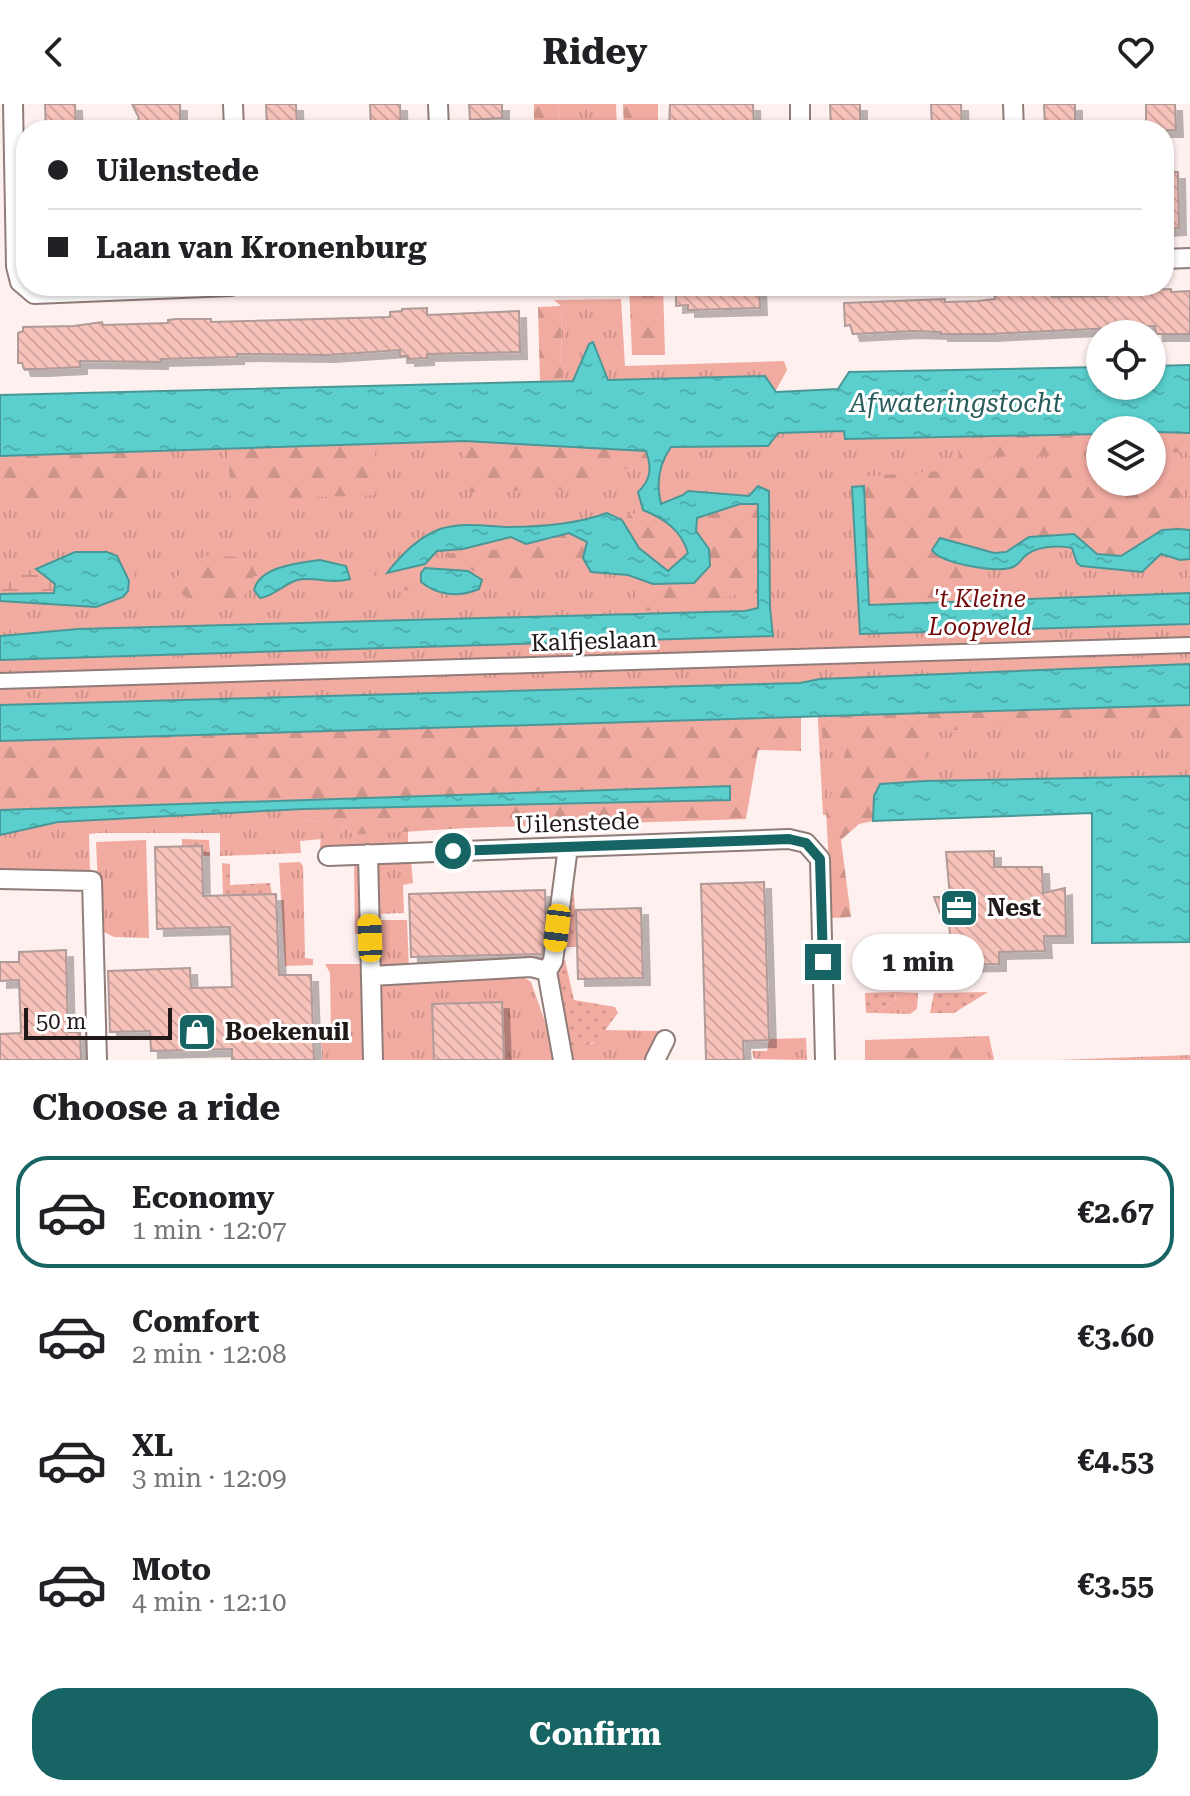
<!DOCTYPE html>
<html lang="en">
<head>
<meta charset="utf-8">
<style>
	:root { --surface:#fff; --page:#f2f2f2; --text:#202124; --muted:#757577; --line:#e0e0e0; --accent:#166564 }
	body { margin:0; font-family:"Roboto Serif",serif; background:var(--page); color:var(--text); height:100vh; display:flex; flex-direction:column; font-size:30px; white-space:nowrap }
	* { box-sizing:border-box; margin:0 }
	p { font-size:26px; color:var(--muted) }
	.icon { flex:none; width:44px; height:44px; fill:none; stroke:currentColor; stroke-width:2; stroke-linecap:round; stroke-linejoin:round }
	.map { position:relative; height:956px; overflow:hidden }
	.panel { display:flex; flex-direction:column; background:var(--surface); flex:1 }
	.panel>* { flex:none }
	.guide { position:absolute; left:16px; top:16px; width:1158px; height:176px; border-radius:32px; box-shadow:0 2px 6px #0004; display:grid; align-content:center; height:176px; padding:0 32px; background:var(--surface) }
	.fabs { position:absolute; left:1086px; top:216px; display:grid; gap:16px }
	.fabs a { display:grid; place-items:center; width:80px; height:80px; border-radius:50%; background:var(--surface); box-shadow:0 2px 6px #0004; font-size:40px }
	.scale { position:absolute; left:24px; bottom:20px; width:148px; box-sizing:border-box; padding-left:8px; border:4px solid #201918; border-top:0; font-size:22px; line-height:28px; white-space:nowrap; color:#201918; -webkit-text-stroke:6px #fff; paint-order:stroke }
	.end { position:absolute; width:36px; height:36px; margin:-18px; border:10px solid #166564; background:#fff; box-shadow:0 0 0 4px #fff }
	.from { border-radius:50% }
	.bubble { position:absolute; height:56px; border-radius:28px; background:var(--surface); box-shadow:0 2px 6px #0004; font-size:26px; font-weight:700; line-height:56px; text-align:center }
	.car { position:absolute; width:24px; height:48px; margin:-24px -12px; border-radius:10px; box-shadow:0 0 6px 2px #0007; background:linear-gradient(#f5c518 24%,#345 0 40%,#f5c518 0 76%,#345 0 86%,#f5c518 0) }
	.guide b { display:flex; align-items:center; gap:28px; height:76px; font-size:30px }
	.guide b+b { border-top:2px solid var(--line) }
	.guide i { width:20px; height:20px; background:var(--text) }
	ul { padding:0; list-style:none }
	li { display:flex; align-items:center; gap:24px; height:112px; margin:0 16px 12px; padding:0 16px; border:4px solid transparent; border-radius:32px }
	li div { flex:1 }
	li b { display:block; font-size:30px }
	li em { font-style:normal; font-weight:700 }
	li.selected { border-color:var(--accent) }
	li>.icon { width:72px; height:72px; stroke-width:1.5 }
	h2 { padding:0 32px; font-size:36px; line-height:96px }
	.cta { display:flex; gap:16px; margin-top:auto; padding:16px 32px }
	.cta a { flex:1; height:92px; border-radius:32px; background:var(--accent); color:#fff; font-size:32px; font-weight:700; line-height:92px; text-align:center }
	header { display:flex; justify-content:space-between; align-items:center; height:104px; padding:0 32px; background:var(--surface); font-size:36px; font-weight:700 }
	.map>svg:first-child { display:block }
	.grass { fill:url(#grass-tufts); fill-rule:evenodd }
	.forest { fill:url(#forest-firs) }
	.wetland { fill:url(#wetland-marsh) }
	.garden { fill:url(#garden-dots) }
	.water { fill:url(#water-ripples); stroke:#499897; stroke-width:2 }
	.building { fill:url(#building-back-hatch); stroke:#b09b98; stroke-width:2; filter:url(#shadow) }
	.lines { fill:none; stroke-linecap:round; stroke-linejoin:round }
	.pedestrian-casing { stroke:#907c79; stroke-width:18 }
	.minor-casing { stroke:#907c79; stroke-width:22 }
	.pedestrian { stroke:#fff; stroke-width:14 }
	.minor { stroke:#fff; stroke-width:18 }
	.route { stroke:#166564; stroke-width:10 }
	.labels { text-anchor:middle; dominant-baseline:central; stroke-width:6; stroke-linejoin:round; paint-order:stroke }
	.park-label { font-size:24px; font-style:italic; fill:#710a0a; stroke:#fff }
	.street-label { font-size:24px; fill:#201918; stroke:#fff }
	.poi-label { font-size:24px; font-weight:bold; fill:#201918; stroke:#fff; text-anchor:start }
	.water-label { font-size:26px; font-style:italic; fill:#295b5b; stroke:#fff }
</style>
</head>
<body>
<header><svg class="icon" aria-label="back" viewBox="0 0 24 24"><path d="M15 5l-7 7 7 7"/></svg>Ridey<svg class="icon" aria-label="heart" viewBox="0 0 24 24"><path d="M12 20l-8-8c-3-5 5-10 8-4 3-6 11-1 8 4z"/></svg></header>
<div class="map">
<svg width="1190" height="956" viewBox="0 0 1190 956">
	<defs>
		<pattern id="grass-tufts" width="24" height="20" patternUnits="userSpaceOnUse" patternTransform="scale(2)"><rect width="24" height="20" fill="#f1aba1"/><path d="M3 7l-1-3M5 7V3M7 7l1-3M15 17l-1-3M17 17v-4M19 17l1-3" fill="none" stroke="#ce938a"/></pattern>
		<pattern id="forest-firs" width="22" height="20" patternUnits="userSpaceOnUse" patternTransform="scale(2)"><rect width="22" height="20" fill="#f1aba1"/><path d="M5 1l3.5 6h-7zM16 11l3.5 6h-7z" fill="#ce938a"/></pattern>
		<pattern id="wetland-marsh" width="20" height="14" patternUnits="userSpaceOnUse" patternTransform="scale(2)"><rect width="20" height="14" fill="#f1aba1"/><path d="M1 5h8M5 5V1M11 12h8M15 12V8" fill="none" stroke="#ce938a"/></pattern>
		<pattern id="garden-dots" width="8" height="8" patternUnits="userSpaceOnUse" patternTransform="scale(2)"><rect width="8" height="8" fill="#f1aba1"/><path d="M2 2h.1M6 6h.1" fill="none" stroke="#ce938a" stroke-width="1.8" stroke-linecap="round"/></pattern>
		<pattern id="water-ripples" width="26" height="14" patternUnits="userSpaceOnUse" patternTransform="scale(2)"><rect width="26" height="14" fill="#5acfcd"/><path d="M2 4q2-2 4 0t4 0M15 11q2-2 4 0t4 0" fill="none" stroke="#4eb1af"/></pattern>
		<pattern id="building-back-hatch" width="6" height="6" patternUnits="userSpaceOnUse" patternTransform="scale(2)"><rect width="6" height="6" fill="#f7c2ba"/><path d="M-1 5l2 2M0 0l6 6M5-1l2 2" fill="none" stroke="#d3a69f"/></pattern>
		<filter id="shadow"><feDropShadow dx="7" dy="7" stdDeviation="0" flood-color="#0004"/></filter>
	</defs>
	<rect width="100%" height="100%" fill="#fef0ee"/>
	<path class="grass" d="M558,0H616L617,26H559Z
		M621,195L625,262L784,257L787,266L775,288L765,272L608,276L593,238L589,240L573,277L562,276L561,202L554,196Z
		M1190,323V688L869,712L823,711L816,580L0,606V350L775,325ZM1100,326H1152V378H1100Z
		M303,705L304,715L322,718V735L300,737L301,749L220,752V729H100L89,730L90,768L0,770V731L57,718Z
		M344,722L354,731L408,726V740L333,743Z
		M146,736L149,834L114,833L104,828L99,808L96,738Z
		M411,756L413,779L403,781L404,809L375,810L373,770L379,758Z
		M300,758L303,762L305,854L313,855V861L285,862L279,759Z
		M354,761L362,765L364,829L355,830Z
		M374,816H407L409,866L380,867Z
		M325,860H365L368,956H322L321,928L331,927L330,869Z
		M520,871L531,878L557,952L556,956H379L375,883L383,877Z
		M896,888L918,889L917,905L910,910L874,909L895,897Z
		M604,926L661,927L660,936L650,956H569L564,940H592Z
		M989,932L994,956H865V936Z
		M806,934L807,956L754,955L752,947H767L769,935Z
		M1190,951V956H1057Z"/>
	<path class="forest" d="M534,0H558L559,26H534Z
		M623,0H658V26H624Z
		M629,182H663L665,251H632Z
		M561,202L562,276L540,277L538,203Z
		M1190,329V348L1152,349V330Z
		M1100,330V350L959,354L956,333Z
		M464,337L647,347L651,362L634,361L583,385L468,388Z
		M375,339V391L231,396L228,345Z
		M151,347L152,398L0,403V352Z
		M1087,362C1092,377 1096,394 1109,405L1121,378H1152V369L1155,368H1190V377L1177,397L1190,399V426H1162L1122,452L1097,450L1074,430L1029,433L1006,448L994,449L940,434L960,460L988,464L989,495L869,501L864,382L852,383L854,373L986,364Z
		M661,374H686L688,387L661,400L657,383Z
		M641,400L643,406C665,415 681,426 688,449L668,467L639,444L622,416L637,408Z
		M740,400H759L758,490L748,487L685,505L642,507L628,471L653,480L709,445L696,427L697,414Z
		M569,429L587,438L583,454H554L537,476L487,481L481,471L442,450L505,445L511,433L526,440Z
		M207,451L280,456L283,472H254L242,497L187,494L168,480Z
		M133,458L136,489H114L116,462Z
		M337,460L370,466L386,484L339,472Z
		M421,464L445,484L438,494L391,483L399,467Z
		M1190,601V650L1138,622L1013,623L922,628L925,677L880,680L874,692L873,717L859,720L841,736L851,813L832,814L826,706L849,638H823L821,611Z
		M801,612V647L758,646L746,715L466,724L354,731L344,722L333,743L320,744L322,718L303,715V705L729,696L730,682L0,706V637Z
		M968,937L979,956H880L871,949Z"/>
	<path class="wetland" d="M36,465L55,480V489L0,490V472Z"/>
	<path class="garden" d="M182,735L209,736L210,752H202L182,743Z
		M222,759L230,760V781L270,779L272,790L223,791Z
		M573,772L577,843H561Z
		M559,856H565L574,896L615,903L618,909C599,933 597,947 564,940L557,903Z
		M896,888L895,897L874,909H866L865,889Z
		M988,888L954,909H930L934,889Z"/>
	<path class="water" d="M593,238L608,276L765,272L776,288L838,285L849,268L1100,263V282H1152V262L1190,261V329L1100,326V330L845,335L844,327L778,329L768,342L671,343C659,360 656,380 661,400L683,391L688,387L749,392L758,382L769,387L770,504L773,532L0,556V532L78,525L745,507L758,504V400H740L697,414L696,427L709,445L710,462L694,479L653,480L628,471L591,468L583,454L587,438L569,429L526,440L511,433L463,445L437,447L425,460L387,469C400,452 419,433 440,425C461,418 487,422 508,423C541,423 577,420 607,409L622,416L639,444L668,467L688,449C681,426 665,415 643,406L638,388C651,376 652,364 646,347L464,337L0,352V291L573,277L589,240Z
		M864,382L869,501L1190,489V520L860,530L852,383Z
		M1179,425L1190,426V455L1180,456L1161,450L1142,468L1081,462L1077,459L1072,444C1057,441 1035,442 1024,453C1019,458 1018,462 1010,464C994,468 941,460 932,446L940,434L994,449L1006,448L1029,433L1074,430L1097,450L1121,452L1162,426Z
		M75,448H107L117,452L129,477L128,487L123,493L96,503L0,497V490L54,489L55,480L36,465Z
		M320,456L346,462L350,475C334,480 319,474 303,475C287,476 276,492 260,494L254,486C260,462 299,459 320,456Z
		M425,464L468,467L482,476L479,485C458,494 437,491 421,478V469Z
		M1190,560V601L0,637V601L800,579L820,575Z
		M1190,672V838L1092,839V709L873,717L874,692L880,680L925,677Z
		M730,682V696L303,705L58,718L0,731V706Z"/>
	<path class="building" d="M45,0H75L76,26H46Z
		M132,0H180V26H134L139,14Z
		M266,0H296L297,26H267Z
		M370,0H400L401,26H371Z
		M469,0H502V14L470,16Z
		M670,0H753L754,26H671L669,24Z
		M830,0H860V26H831Z
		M931,0H961L962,26H932Z
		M1044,0H1075V26H1045Z
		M1146,0H1175L1176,26H1146Z
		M1164,68H1178L1179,124L1164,125Z
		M676,182H759L760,204L688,206V201L676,202Z
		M1171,185V188L1190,187V230H1156L1155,222L989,230H941V228L913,227L853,230L850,221L845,222L844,199L945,195V198L977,197L995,195L994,189L1018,188L1051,189L1052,193L1108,192V187Z
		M427,204V211L519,207L520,248L427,250V254L408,255V252H400V246L328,251L237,250V253L161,255V258L80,257V263L41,265H24L22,259H18V229L23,227V223L74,222L102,218L103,221L168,219V216L176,215H211V218L390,213V208L402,207V205Z
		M202,742L203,792L276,790L279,871H311L314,956H232V945L151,947L150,927L110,928L108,867L190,864L191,884L232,883L230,823L157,825L155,743Z
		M994,747V763H1042L1043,789L1065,784L1066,832H1044L1045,847L999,848V860L953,861V839H951L948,812L940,809L934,793H950L946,748Z
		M764,778L769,936L743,937L744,956H706L701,780Z
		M545,786L546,818L542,850L411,853L409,790Z
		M641,804L643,874L578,875L576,806Z
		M66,846L68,928H80L81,956H0V930L21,929L19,876L0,877V858H19V848Z
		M502,898L504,956H434L432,900Z"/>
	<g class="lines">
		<defs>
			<path id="pedestrian" d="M0,577L1190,541"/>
			<path id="minor" d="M13,0L16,162L20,178L34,190L231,182
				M233,0L234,26
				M438,0L439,26
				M800,0V26
				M1013,0L1014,26
				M1164,155L1190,154
				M368,750L373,956
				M328,752L789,735L806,739L820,755L825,956
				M0,775L92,777L97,956
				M371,872L531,863L547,867
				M563,956L547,867L553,857L568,743
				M655,956L665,936"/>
		</defs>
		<use href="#pedestrian" class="pedestrian-casing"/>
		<use href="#minor" class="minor-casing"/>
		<use href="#pedestrian" class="pedestrian"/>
		<use href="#minor" class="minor"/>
	</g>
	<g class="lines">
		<path class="route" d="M453,747L789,735L806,739L820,755L823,858"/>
	</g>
	<defs>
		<symbol id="office-square" viewBox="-11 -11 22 22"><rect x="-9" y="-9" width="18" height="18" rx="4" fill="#166564" stroke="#fff"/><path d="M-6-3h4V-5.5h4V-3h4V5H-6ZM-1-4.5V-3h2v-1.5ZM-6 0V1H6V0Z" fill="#fff"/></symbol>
		<symbol id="shop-square" viewBox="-11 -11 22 22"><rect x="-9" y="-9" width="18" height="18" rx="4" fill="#166564" stroke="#fff"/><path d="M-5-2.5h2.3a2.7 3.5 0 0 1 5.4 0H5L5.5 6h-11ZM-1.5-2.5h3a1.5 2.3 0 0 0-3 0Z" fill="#fff"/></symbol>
	</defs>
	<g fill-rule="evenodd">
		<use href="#office-square" x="937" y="782" width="44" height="44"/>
		<use href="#shop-square" x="175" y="906" width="44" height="44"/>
	</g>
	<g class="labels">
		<g class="park-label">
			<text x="980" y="495">'t Kleine<tspan x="980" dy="28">Loopveld</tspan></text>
		</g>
		<g class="street-label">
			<text transform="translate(594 537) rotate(-2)">Kalfjeslaan</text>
			<text transform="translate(577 719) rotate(-2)">Uilenstede</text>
		</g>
		<g class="poi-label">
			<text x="987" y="804">Nest</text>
			<text x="225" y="928">Boekenuil</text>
		</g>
		<g class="water-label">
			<text x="956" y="299">Afwateringstocht</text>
		</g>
	</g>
</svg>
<div class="fabs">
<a><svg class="icon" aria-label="locate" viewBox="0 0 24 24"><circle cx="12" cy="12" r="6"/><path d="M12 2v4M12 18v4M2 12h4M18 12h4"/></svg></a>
<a><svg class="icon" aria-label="layers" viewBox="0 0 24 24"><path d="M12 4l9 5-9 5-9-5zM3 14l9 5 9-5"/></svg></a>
</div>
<div class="scale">50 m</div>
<i class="end from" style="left:453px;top:747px"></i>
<i class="end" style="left:823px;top:858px"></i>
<div class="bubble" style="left:852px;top:830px;width:132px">1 min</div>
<i class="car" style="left:557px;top:824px;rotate:187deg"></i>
<i class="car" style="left:370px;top:834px;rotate:358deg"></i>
<div class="guide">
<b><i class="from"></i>Uilenstede</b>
<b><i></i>Laan van Kronenburg</b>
</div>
</div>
<section class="panel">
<h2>Choose a ride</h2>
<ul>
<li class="selected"><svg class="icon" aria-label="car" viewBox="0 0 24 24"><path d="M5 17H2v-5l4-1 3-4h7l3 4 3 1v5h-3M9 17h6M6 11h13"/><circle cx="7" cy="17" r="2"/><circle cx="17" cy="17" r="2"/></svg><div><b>Economy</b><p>1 min · 12:07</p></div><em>€2.67</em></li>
<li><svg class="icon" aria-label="car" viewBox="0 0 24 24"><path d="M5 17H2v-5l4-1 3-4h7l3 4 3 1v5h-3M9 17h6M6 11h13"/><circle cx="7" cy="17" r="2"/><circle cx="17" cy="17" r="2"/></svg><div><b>Comfort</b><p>2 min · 12:08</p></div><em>€3.60</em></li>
<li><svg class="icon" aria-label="car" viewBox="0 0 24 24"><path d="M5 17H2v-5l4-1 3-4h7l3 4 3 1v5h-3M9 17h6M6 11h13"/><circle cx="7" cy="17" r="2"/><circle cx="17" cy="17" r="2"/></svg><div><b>XL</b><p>3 min · 12:09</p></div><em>€4.53</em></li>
<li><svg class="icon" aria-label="car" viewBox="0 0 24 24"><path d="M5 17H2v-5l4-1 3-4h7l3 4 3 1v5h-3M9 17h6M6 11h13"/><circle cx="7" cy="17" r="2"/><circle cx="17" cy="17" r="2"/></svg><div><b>Moto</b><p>4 min · 12:10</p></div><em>€3.55</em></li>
</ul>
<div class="cta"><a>Confirm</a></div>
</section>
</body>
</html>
